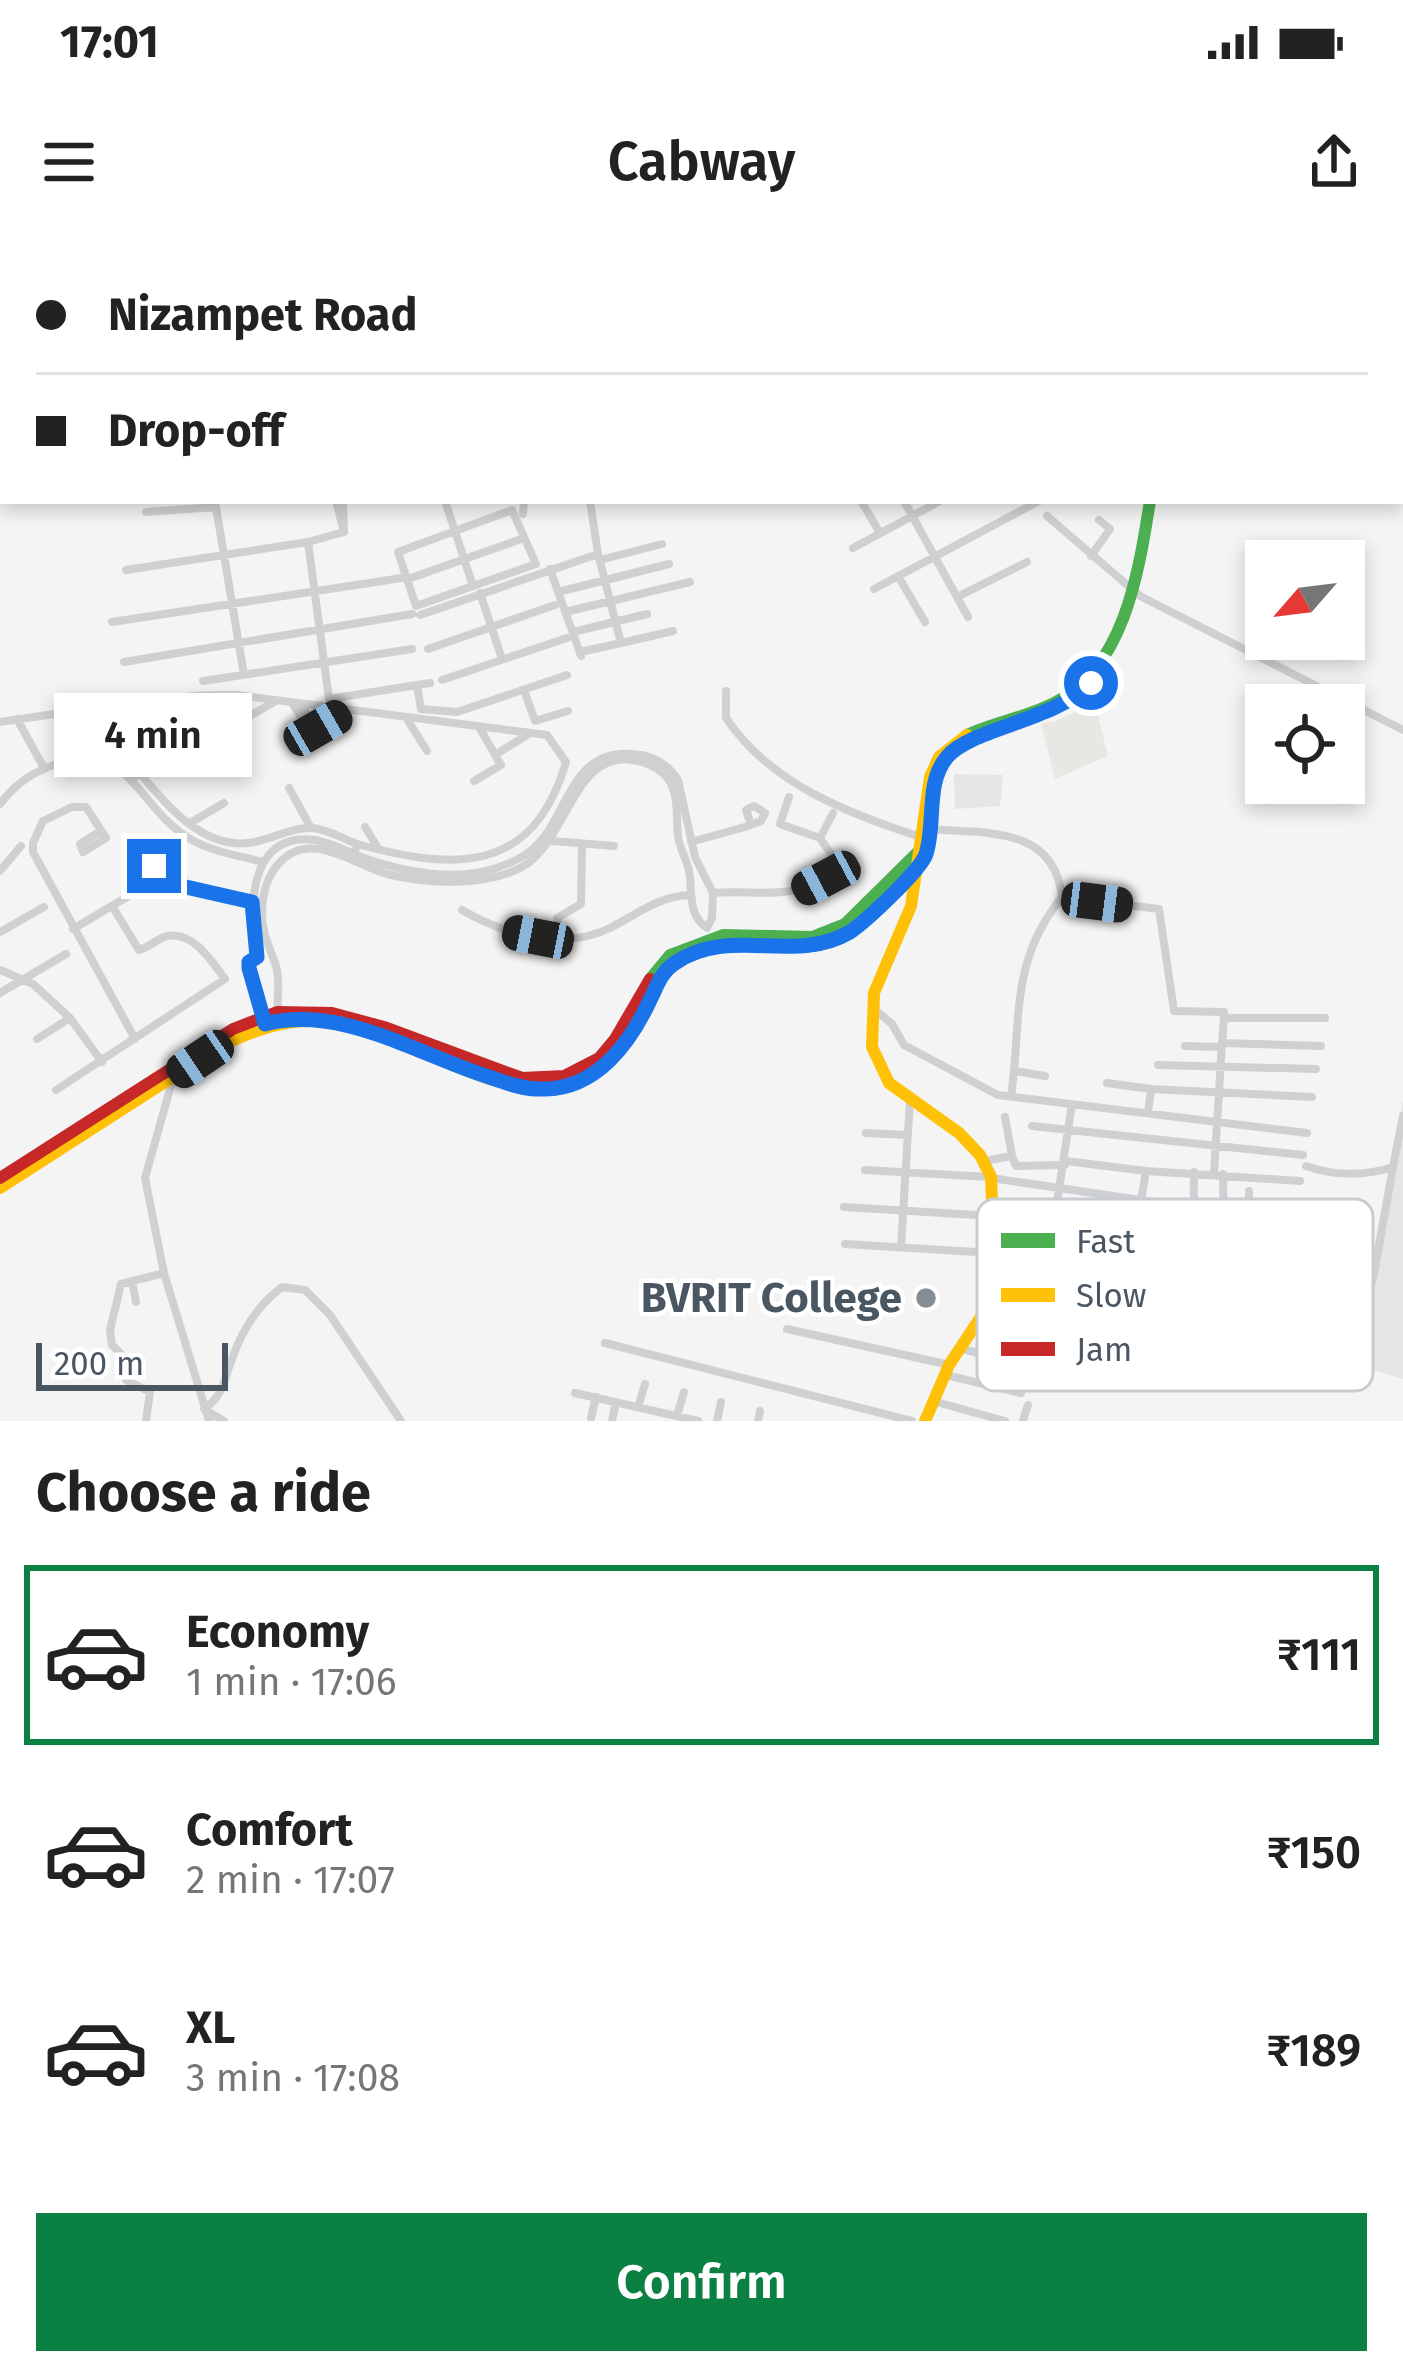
<!DOCTYPE html>
<html lang="en">
<head>
<meta charset="utf-8">
<style>
	:root { --surface:#fff; --page:#f2f2f2; --text:#222; --muted:#767676; --line:#e0e0e0; --accent:#0b8043 }
	body { margin:0; font-family:"Fira Sans",sans-serif; background:var(--page); color:var(--text); height:100vh; display:flex; flex-direction:column; font-size:45px; white-space:nowrap }
	* { box-sizing:border-box; margin:0 }
	p { font-size:39px; color:var(--muted) }
	.icon { flex:none; width:66px; height:66px; fill:none; stroke:currentColor; stroke-width:2; stroke-linecap:round; stroke-linejoin:round }
	.map { position:relative; height:1181px; overflow:hidden }
	.panel { display:flex; flex-direction:column; background:var(--surface); flex:1 }
	.panel>* { flex:none }
	.guide { position:absolute; left:0px; top:0px; width:1404px; height:264px; box-shadow:0 6px 18px #0003; display:grid; align-content:center; height:264px; padding:0 36px; background:var(--surface) }
	.needle { width:78px; rotate:242deg }
	.controls { position:absolute; left:1245px; top:300px; display:grid; gap:24px }
	.controls a { display:grid; place-items:center; width:120px; height:120px; border-radius:0px; background:var(--surface); box-shadow:0 6px 18px #0003; font-size:60px }
	.scale { position:absolute; left:36px; bottom:30px; width:192px; box-sizing:border-box; padding-left:12px; border:6px solid #4a5661; border-top:0; font-size:33px; line-height:42px; white-space:nowrap; color:#4a5661; -webkit-text-stroke:9px #fff; paint-order:stroke }
	.end { position:absolute; width:54px; height:54px; margin:-27px; border:15px solid #1a73e8; background:#fff; box-shadow:0 0 0 6px #fff }
	.from { border-radius:50% }
	.bubble { position:absolute; height:84px; border-radius:0px; background:var(--surface); box-shadow:0 6px 18px #0003; font-size:39px; font-weight:600; line-height:84px; text-align:center }
	.car { position:absolute; width:36px; height:72px; margin:-36px -18px; border-radius:15px; box-shadow:0 0 9px 3px #0007; background:linear-gradient(#222 24%,#8ab4d8 0 40%,#222 0 76%,#8ab4d8 0 86%,#222 0) }
	.guide b { display:flex; align-items:center; gap:42px; height:114px; font-size:45px }
	.guide b+b { border-top:3px solid var(--line) }
	.guide i { width:30px; height:30px; background:var(--text) }
	ul { padding:0; list-style:none }
	li { display:flex; align-items:center; gap:36px; height:180px; margin:0 24px 18px; padding:0 12px; border:6px solid transparent; border-radius:0px }
	li div { flex:1 }
	li b { display:block; font-size:45px }
	li em { font-style:normal; font-weight:600 }
	li.on { border-color:var(--accent) }
	li>.icon { width:108px; height:108px; stroke-width:1.5 }
	h2 { padding:0 36px; font-size:54px; line-height:144px }
	.primary-button { display:flex; gap:24px; margin-top:auto; padding:24px 36px }
	.primary-button a { flex:1; height:138px; border-radius:0px; background:var(--accent); color:#fff; font-size:48px; font-weight:600; line-height:138px; text-align:center }
	.status { display:flex; justify-content:space-between; align-items:center; height:84px; padding:0 60px; background:var(--surface); direction:ltr }
	.status svg { height:33px; fill:currentColor }
	header { display:flex; justify-content:space-between; align-items:center; height:156px; padding:0 36px; background:var(--surface); font-size:54px; font-weight:600 }
	.map>svg:first-child { display:block }
	.commercial { fill:#e8e7e3 }
	.education { fill:#e6e5e6 }
	.lines { fill:none; stroke-linecap:round; stroke-linejoin:round }
	.street { stroke:#ced0d2; stroke-width:8 }
	.fast { stroke:#4caf50; stroke-width:12 }
	.slow { stroke:#ffc107; stroke-width:12 }
	.jam { stroke:#c62828; stroke-width:12 }
	.route { stroke:#1a73e8; stroke-width:15 }
	.poi-dot { fill:#868d94; stroke:#fff; stroke-width:4.5 }
	.labels { text-anchor:middle; dominant-baseline:central; stroke-width:9; stroke-linejoin:round; paint-order:stroke }
	.poi-label { font-size:42px; font-weight:bold; fill:#4a5661; stroke:#fff; text-anchor:end }
	.key { fill:#fff; stroke:#c9ccd0; stroke-width:3 }
	.key-label { font-size:33px; fill:#4a5661 }
</style>
</head>
<body>
<div class="status"><b>17:01</b><svg viewBox="0 0 49 12"><path d="M0 12V9h3v3zM5 12V6h3v6zM10 12V3h3v9zM15 12V0h3v12zM26 1h20v11H26zM47 4h2v5h-2z"/></svg></div>
<header><svg class="icon" aria-label="menu" viewBox="0 0 24 24"><path d="M4 6h16M4 12h16M4 18h16"/></svg>Cabway<svg class="icon" aria-label="share" viewBox="0 0 24 24"><path d="M12 15V3M7 8l5-5 5 5M5 13v7h14v-7"/></svg></header>
<div class="map">
<svg width="1403" height="1181" viewBox="0 0 1403 1181">
	<rect width="100%" height="100%" fill="#f4f4f4"/>
	<path class="commercial" d="M1095,463L1108,516L1055,539L1041,483L1053,482Z"/>
	<path class="education" d="M954,534L1003,535L1000,566L955,569Z
		M1403,861V1139L1351,1123Z"/>
	<g class="lines">
		<path class="street" d="M1077,0V3
			M1243,0V3
			M1290,0L1291,3
			M1333,0V3
			M83,3V0
			M1370,3V0
			M1401,28H1403
			M1401,133L1403,132
			M336,261L344,292
			M343,261L344,292
			M445,261L473,346
			M861,261L880,293
			M904,261L968,377
			M512,270L536,324L416,366L398,312Z
			M146,272L216,267L244,435
			M523,274L524,261
			M1047,276L1140,356L1403,490
			M308,302L329,459L417,445
			M853,308L940,261
			M598,314L621,403L673,391
			M1091,316L1110,289L1099,280
			M600,320L662,304
			M550,329L581,416
			M126,330L308,302L344,292
			M898,336L925,382
			M408,339L524,298
			M874,349L1039,261
			M558,352L669,324
			M480,353L502,419
			M957,357L1027,322
			M565,372L690,342
			M420,375L598,314L590,261
			M112,382L402,338
			M573,392L647,374
			M428,409L555,365
			M580,412L621,403
			M124,422L412,374
			M442,440L567,398
			M203,441L412,409
			M430,443L417,445L421,469L457,472L567,435
			M524,450L535,481L568,471
			M726,451V478C772,546 849,573 923,598
			M216,456L236,488
			M225,457L241,481L274,462
			M294,466L312,495
			M302,466L315,487L343,473
			M17,479L44,528
			M407,479L427,511
			M0,482L107,466
			M495,515L527,495
			M140,533C166,565 202,608 248,603C269,601 290,587 312,588C327,589 344,599 357,604
			M131,540L140,533L126,515L120,497C140,453 195,455 236,455L547,495L566,522C533,636 453,630 357,604L354,614
			M474,541L501,525L479,487
			M289,548L311,588
			M0,564C17,542 33,532 59,523C129,498 139,571 192,600C213,612 240,616 263,622
			M190,583L224,563
			M365,587L378,608
			M929,589C985,594 1054,585 1062,657L1159,669L1174,771L1224,772V778
			M820,598L833,573
			M552,601L614,606
			M691,602L748,586L761,581L765,573L754,566L746,570L751,585
			M83,612L106,598L86,567H72L43,581L33,603V612L135,799
			M83,612L80,604L101,591
			M0,631L21,606
			M164,635L187,649L252,662
			M713,653C759,649 807,665 837,623L820,598L780,584L789,557
			M462,670C505,695 563,711 610,688C636,675 659,656 689,655
			M73,689L164,635L142,616
			M0,692L44,667
			M561,698L557,678L581,664L582,606
			M0,730L33,744L70,778L37,799
			M0,753L66,714
			M879,773L892,784L904,805L998,855L1307,893
			M264,776L249,728V722L257,717C249,673 246,591 315,600C333,603 349,613 367,619C405,632 453,641 493,629C508,624 522,619 534,608C569,576 570,508 633,514C653,515 667,523 678,540L695,617L713,653L712,678L707,688C687,675 693,651 689,631C687,619 679,608 678,596C675,565 683,535 642,522C574,501 570,600 522,627C485,647 427,644 387,634C367,628 348,616 328,611C285,599 262,635 262,674C262,694 270,708 276,726C281,742 276,763 278,780
			M70,778L102,822
			M1222,803L1224,778H1325
			M1185,806L1222,807
			M1158,825L1316,829
			M1015,831L1045,836
			M173,838L145,938L164,1033L209,1181
			M1107,843L1151,849L1312,857
			M56,850L225,739C212,722 194,691 167,696C158,698 148,708 139,710L112,666
			M1011,857C1022,780 1009,722 1062,657
			M1148,873L1151,849
			M1032,886L1303,915
			M866,893L908,895
			M1012,916L1016,926L1065,925
			M990,920L1012,916L1005,877
			M1066,921L1146,931L1300,941
			M1306,926C1334,936 1365,936 1393,927L1403,876
			M865,930L989,937
			M1214,933L1222,803L1321,806
			M1223,934L1225,1057
			M998,939L1194,968L1295,972
			M844,967L992,976
			M993,968L1136,990L1146,931
			M1249,970V951
			M1136,990L1195,997
			M994,994L1133,1021L1195,1026
			M1224,1003L1288,1007
			M845,1004L992,1013
			M1252,1005L1253,1044
			M901,1007L910,860
			M995,1024L1193,1062L1194,932
			M132,1041L136,1062
			M992,1053L1194,1092
			M787,1089L950,1125
			M605,1103L912,1181
			M1115,1106L1120,1078
			M966,1110L1070,1135L1077,1099L984,1084
			M1264,1122L1290,1134L1350,1119L1374,1034L1393,927
			M1032,1126L1072,864
			M946,1135L1021,1153
			M575,1153L698,1181
			M933,1161L1005,1181
			M638,1167L645,1144
			M204,1169C224,1155 223,1142 232,1119C242,1090 258,1065 282,1047L305,1050L330,1075L401,1181
			M205,1170L224,1181
			M677,1176L684,1152
			M591,1178L596,1157
			M146,1181L150,1152L126,1140L127,1120L112,1105L110,1090L121,1044L164,1033
			M612,1181L616,1162
			M717,1181L721,1162
			M758,1181L760,1171
			M1023,1181L1028,1165"/>
		<path class="fast" d="M104,0L117,3
			M150,3L171,0
			M1194,3L1196,0
			M1205,3L1206,0
			M967,495C995,482 1027,477 1054,463C1125,428 1139,330 1150,261
			M650,739L670,715L723,695L812,697L845,684L921,609
			M644,773C651,759 656,743 666,731C703,684 779,719 828,702C870,688 898,648 926,616"/>
		<path class="slow" d="M0,948L221,806C255,790 288,777 327,782C449,799 555,926 644,773
			M925,1181L949,1125L988,1066L995,1035L991,937L980,915L959,893L889,843L872,807L874,753L911,666L930,537L939,517L967,495"/>
		<path class="jam" d="M296,0L298,3
			M0,938L233,789L277,772L332,773L384,787L522,838L564,836L599,818L615,799L650,739"/>
	</g>
	<g class="lines">
		<path class="route" d="M154,626L177,645L252,662L257,717L249,722V728L265,784C342,764 420,816 492,838C509,844 526,850 545,849C597,848 630,803 650,760C657,746 661,732 675,723C730,685 794,725 850,692C865,682 921,630 926,614C936,584 925,543 947,517C971,488 1055,481 1091,443"/>
	</g>
	<circle class="poi-dot" cx="926" cy="1058" r="12"/>
	<g class="labels">
		<g class="poi-label">
			<text x="902" y="1058">BVRIT College</text>
		</g>
	</g>
	<rect x="977" y="959" width="396" height="192" rx="18" class="key"/>
	<rect x="1001" y="993" width="54" height="15" fill="#4caf50"/>
	<rect x="1001" y="1048" width="54" height="14" fill="#ffc107"/>
	<rect x="1001" y="1102" width="54" height="14" fill="#c62828"/>
	<g class="key-label">
		<text x="1076" y="1013">Fast</text>
		<text x="1076" y="1067">Slow</text>
		<text x="1076" y="1121">Jam</text>
	</g>
</svg>
<div class="controls">
<a><svg class="needle" viewBox="-14 -14 28 28"><path d="M0-13l5 13h-10z" fill="#e53935"/><path d="M0 13l5-13h-10z" fill="#767676"/></svg></a>
<a><svg class="icon" aria-label="locate" viewBox="0 0 24 24"><circle cx="12" cy="12" r="6"/><path d="M12 2v4M12 18v4M2 12h4M18 12h4"/></svg></a>
</div>
<div class="scale">200 m</div>
<i class="end from" style="left:1091px;top:443px"></i>
<i class="end" style="left:154px;top:626px"></i>
<div class="bubble" style="left:54px;top:453px;width:198px">4 min</div>
<i class="car" style="left:318px;top:488px;rotate:60deg"></i>
<i class="car" style="left:826px;top:638px;rotate:242deg"></i>
<i class="car" style="left:1097px;top:662px;rotate:97deg"></i>
<i class="car" style="left:538px;top:697px;rotate:281deg"></i>
<i class="car" style="left:200px;top:819px;rotate:236deg"></i>
<div class="guide">
<b><i class="from"></i>Nizampet Road</b>
<b><i></i>Drop-off</b>
</div>
</div>
<section class="panel">
<h2>Choose a ride</h2>
<ul>
<li class="on"><svg class="icon" aria-label="car" viewBox="0 0 24 24"><path d="M5 17H2v-5l4-1 3-4h7l3 4 3 1v5h-3M9 17h6M6 11h13"/><circle cx="7" cy="17" r="2"/><circle cx="17" cy="17" r="2"/></svg><div><b>Economy</b><p>1 min · 17:06</p></div><em>₹111</em></li>
<li><svg class="icon" aria-label="car" viewBox="0 0 24 24"><path d="M5 17H2v-5l4-1 3-4h7l3 4 3 1v5h-3M9 17h6M6 11h13"/><circle cx="7" cy="17" r="2"/><circle cx="17" cy="17" r="2"/></svg><div><b>Comfort</b><p>2 min · 17:07</p></div><em>₹150</em></li>
<li><svg class="icon" aria-label="car" viewBox="0 0 24 24"><path d="M5 17H2v-5l4-1 3-4h7l3 4 3 1v5h-3M9 17h6M6 11h13"/><circle cx="7" cy="17" r="2"/><circle cx="17" cy="17" r="2"/></svg><div><b>XL</b><p>3 min · 17:08</p></div><em>₹189</em></li>
</ul>
<div class="primary-button"><a>Confirm</a></div>
</section>
</body>
</html>
